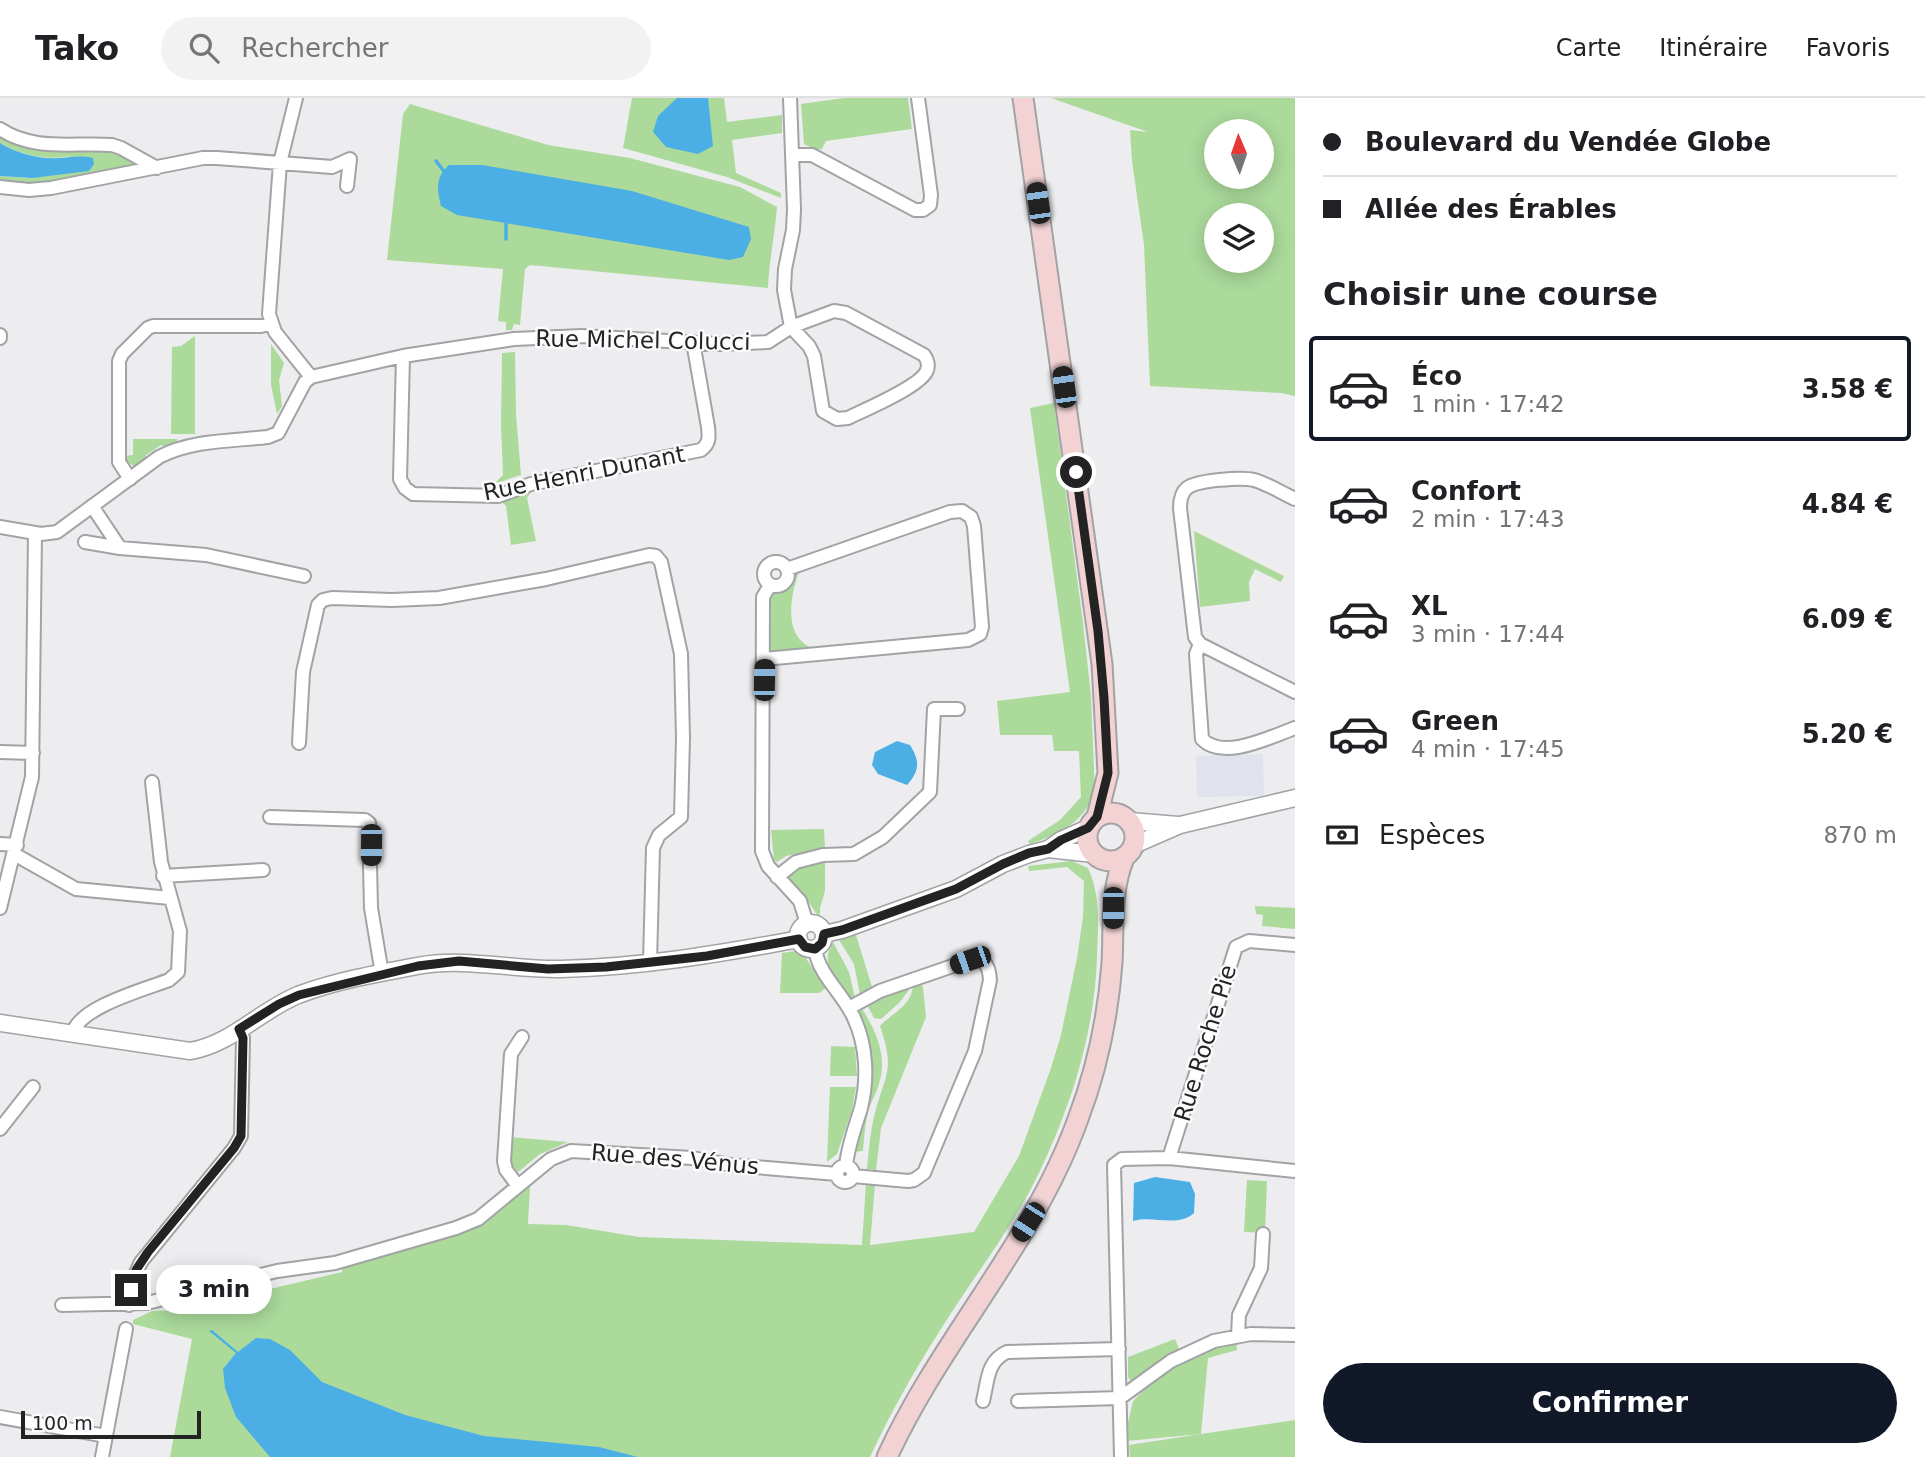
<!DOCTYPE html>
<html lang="fr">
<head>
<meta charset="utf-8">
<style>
	:root { --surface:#fff; --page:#f2f2f2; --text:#202124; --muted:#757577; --line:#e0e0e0; --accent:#111827 }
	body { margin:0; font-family:"DejaVu Sans",sans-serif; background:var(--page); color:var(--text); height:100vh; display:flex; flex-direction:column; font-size:26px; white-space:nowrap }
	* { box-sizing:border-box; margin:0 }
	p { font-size:23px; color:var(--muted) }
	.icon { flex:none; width:38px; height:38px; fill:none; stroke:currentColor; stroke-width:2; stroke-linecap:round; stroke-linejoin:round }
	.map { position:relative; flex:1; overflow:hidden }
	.panel { display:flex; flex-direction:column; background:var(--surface); width:630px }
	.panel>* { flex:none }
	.hud { display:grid; align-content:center; height:154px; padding:0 28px; background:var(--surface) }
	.needle { width:46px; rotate:358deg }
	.controls { position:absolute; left:1204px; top:21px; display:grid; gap:14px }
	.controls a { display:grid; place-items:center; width:70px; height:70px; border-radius:50%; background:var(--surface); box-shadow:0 4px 18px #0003; font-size:35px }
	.scale { position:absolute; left:21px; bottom:18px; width:180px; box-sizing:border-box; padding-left:7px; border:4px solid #232324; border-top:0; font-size:19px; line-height:24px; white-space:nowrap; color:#232324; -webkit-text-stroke:5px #fafbfd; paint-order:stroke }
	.end { position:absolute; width:32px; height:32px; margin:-16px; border:9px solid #232324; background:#fff; box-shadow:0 0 0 4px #fff }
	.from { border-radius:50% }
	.bubble { position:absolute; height:49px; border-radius:24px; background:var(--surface); box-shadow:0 4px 18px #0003; font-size:23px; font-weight:700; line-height:49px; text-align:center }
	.car { position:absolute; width:21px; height:42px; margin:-21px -10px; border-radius:9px; box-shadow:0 0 5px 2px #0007; background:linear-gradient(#222 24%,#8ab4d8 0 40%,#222 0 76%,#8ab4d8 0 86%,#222 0) }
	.hud b { display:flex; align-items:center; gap:24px; height:66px; font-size:26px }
	.hud b+b { border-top:2px solid var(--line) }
	.hud i { width:18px; height:18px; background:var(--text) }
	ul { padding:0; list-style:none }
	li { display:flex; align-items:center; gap:21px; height:105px; margin:0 14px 10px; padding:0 14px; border:4px solid transparent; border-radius:7px }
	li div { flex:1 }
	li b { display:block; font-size:26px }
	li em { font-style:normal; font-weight:700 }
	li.selected { border-color:var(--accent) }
	li>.icon { width:63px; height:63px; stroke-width:1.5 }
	h2 { padding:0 28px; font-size:32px; line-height:84px }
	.pay { display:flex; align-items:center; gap:18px; height:77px; padding:0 28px; font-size:26px }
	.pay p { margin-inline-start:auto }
	.primary-button { display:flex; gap:14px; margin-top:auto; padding:14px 28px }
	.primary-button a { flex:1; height:80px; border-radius:42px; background:var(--accent); color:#fff; font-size:28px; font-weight:700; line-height:80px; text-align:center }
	header { display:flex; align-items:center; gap:42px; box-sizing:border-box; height:98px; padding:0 35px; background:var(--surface); border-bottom:2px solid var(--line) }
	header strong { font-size:33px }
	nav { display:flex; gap:38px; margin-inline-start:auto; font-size:24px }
	.search { width:490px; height:63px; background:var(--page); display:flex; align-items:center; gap:18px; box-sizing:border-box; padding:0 24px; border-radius:38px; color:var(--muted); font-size:26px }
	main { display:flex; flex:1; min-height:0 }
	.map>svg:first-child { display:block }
	.built { fill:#e0e2ec }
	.green { fill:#abda9b; fill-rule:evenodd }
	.water { fill:#4bafe5 }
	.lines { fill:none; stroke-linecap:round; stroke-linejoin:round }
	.stream { stroke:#4bafe5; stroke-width:3.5 }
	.minor-casing { stroke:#a2a3a5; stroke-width:16 }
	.tertiary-casing { stroke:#a2a3a5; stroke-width:19 }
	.secondary-casing { stroke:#a2a3a5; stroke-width:23 }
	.minor { stroke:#fff; stroke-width:12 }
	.tertiary { stroke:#fff; stroke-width:16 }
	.secondary { stroke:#f2d2d3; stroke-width:19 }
	.route { stroke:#232324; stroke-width:9 }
	.labels { text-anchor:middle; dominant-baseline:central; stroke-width:5; stroke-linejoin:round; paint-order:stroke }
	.street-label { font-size:23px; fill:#232324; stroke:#fafbfd }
</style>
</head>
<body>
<header>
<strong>Tako</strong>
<div class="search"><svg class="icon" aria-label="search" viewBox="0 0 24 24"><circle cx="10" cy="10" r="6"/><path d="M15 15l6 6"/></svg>Rechercher</div>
<nav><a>Carte</a><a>Itinéraire</a><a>Favoris</a></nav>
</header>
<main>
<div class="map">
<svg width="1295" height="1359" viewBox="0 0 1295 1359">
	<rect width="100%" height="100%" fill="#ededf0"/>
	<path class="built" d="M1263,656L1264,698L1197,699L1196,658Z"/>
	<path class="green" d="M632,0H724L727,24L782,17V35L732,42L736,75L781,95V100L727,79L623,50Z
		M844,0H908L912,31L826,43L822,51L816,52L804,46L801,6Z
		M1051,0H1295V298L1281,295L1150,288L1144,147L1132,63L1130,32L1148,34ZM1262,33V79H1216V33ZM1262,117V163H1216V117Z
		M410,6L548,47L630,60L740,89L777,109C775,136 769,163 768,190L530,167L525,171L520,227L514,226L512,232H506V224L498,223L503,171L387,162L403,16Z
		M0,36L104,51L138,64L136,70L37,88L0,86V78L32,80L70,58C48,63 20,57 0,45Z
		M195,238V336H171L172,249L181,248Z
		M271,246L284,265L279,282L282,308L277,316L271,287Z
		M515,254L516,316L521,377L494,386L503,377L501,327L502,255Z
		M1054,305L1083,525L1091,598L1095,695C1083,725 1059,736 1030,746L1028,743L1060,722L1081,699L1079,653H1054L1052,637H1000L997,603L1070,594L1030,310Z
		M133,341H177V344L165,349L161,347L146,357V362L134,368L125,363L124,358L133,357Z
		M534,389L527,400L536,443L511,447L506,408L500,402Z
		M1194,433L1284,478L1281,484L1255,471L1249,484L1250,503L1200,509Z
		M799,474C790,499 782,542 816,551L770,554L771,506L768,503L771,496L788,489L795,475Z
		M824,731L825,750L786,758L777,764L774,762L771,732Z
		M825,762V793L820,810V821L808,803L804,804L789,784L788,778L796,770Z
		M1072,763L1088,770C1101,798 1098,828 1097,858C1095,934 1071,1009 1038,1077C1011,1132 972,1181 939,1234C914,1273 890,1316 870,1359H170L192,1241L133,1226V1222L152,1213L194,1212L198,1208L342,1174V1169L476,1130L530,1087L528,1126L566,1127L639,1139L862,1147L866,1085L875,1086L870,1147L974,1134L1019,1058L1051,970L1061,937L1077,860L1083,819L1084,783L1067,769L1029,773L1028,768Z
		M1255,808L1295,810V831L1262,828L1263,817L1256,816Z
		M856,837L872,889L860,897L854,866L839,842Z
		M833,844L849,874L855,900L850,899C835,882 819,866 833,844Z
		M795,853L805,859L826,890L819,895H780L782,855Z
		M919,884L923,889L926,919L881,1030L876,1072L867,1071C869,1052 870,1033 875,1015C886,973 895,973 880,928C892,915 913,907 913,886Z
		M907,888L909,892L900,904L881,921L874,920L866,905Z
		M861,909C875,931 887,956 880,982C878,993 871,1003 868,1014C865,1026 864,1040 863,1053L853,1054L865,1011L857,910Z
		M831,948L855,949L857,978H830Z
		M830,989H856L852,1012L837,1056L827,1064Z
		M510,1039L568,1044L540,1056L518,1074L508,1064Z
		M1247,1082L1267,1083L1265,1135L1244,1134Z
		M1175,1241L1179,1251L1150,1269L1137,1282L1131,1284L1128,1279V1259Z
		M1236,1241L1237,1252L1208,1260L1201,1336L1295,1322V1359H1130L1129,1347L1200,1336L1127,1343V1329L1133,1303L1143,1293L1187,1258Z"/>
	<path class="water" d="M677,0H708L713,48L698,56L666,49L653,34L658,18Z
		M0,45C16,55 41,62 60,60C72,59 81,57 93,60L94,66L89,73L32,80L0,78Z
		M449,67H482L632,93L749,129L751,141L743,159L729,162L457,117L441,108C437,92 435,79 449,67Z
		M897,643L910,647C920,663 920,672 907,687L878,676L872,667L875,654Z
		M1155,1079L1190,1084L1195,1096L1194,1115C1178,1130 1153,1117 1133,1123L1134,1085Z
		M212,1232L238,1254L256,1240L270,1241L290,1252L322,1284L405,1317L484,1338L599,1349L638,1359H270L236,1319L225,1290L223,1271L236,1255L209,1233Z"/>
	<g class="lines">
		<path class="stream" d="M436,63L446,76
			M506,141V122"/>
		<defs>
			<path id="minor" d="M296,0L280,65L269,216L275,234L311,279
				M790,0L794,111L793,132L785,171L784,192L791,229
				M0,31C35,54 73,44 112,47L121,50L157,70
				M793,57H812L915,112H923L930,107L931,97L918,0
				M0,89L29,92L51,90L203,60H217L332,69L350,61L347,88
				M0,237V240
				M403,258L400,381L405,390L413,396L498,398L531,386L701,352C710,345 709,339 708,329L693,244
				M130,381L119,364V263L122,256L148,230L153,228H261L270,226
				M1295,401C1282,395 1268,386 1254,382C1242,379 1197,382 1187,390C1181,395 1180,403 1180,410L1195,539L1200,546L1295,594
				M92,408L120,450L206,457L304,478
				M0,429L41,436L57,434L159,359C192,342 231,343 268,339L278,335L305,284L311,279L403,258L514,241L582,238L719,246L768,244L791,229L834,213L846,215L924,257C927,261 929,267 927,272C922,288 864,312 848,320L837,321L823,313L814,258L809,248L791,229
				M85,444L120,450
				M764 476a12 12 0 1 1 24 0a12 12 0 1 1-24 0Z
				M770,487L763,499L762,753L768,768L800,803L807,826
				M1200,546L1196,556L1202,641C1223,663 1270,639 1295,630
				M764,561L968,542L980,536L982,529L974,428L971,419L962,413L950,414L787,471
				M299,645L303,574L318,507L323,502L332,500L392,502L439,500L546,481L649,457L656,458L661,464L681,556L683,640L681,719L659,737L653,750L650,864
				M0,654L33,655
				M270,719L365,722L369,725L371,810L382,876
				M0,746L17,747
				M14,756L76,791L170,800
				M163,778L263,772
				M777,779L796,764L823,757L854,756L883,739L930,694L934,611H958
				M0,810L32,679L35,436
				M815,851C819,878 843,895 854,920C867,948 868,981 861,1010C855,1030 848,1047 846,1068
				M849,910L880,893L970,862C985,860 989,867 990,882L975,953L924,1075L914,1082L908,1083L853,1078
				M73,935C79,909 146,891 169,882L178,874L180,833L161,764L152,684
				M0,1031L33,989
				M1169,1060L1236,849L1249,843L1295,847
				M837 1076a8 8 0 1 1 16 0a8 8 0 1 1-16 0Z
				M518,1088L506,1072L504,1063L511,956L522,939
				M62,1207L147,1205L277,1173L335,1165L456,1130L478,1121L551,1061L571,1053L692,1060L731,1067L837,1076
				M129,1207L133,1181L141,1164L234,1050L241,1038L243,940L239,931
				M1238,1238L1239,1217L1261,1170L1263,1136
				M983,1303C988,1282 987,1263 1007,1254L1119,1251
				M1018,1303L1120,1300L1171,1263L1214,1243L1251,1236L1295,1237
				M0,1319L106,1338
				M102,1359L126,1231
				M1121,1359L1114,1067L1122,1061L1169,1060L1295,1073"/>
			<path id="tertiary" d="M1130,723L1178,727
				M1134,747L1180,727L1295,700
				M1048,751L1061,742L1088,730
				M798 838a13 13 0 1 1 26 0a13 13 0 1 1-26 0Z
				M824,836L842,832L956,791L1003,766L1029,756L1048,751L1094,756
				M0,925L190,953C230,947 261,912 298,897C335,883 379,875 417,868C466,859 512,872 561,871C641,869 720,856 799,841"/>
			<path id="secondary" d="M1023,0L1102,566L1108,675L1097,719
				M1087 739a24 24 0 1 1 48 0a24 24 0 1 1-48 0Z
				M887,1359C941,1241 1034,1144 1078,1021C1097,971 1108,919 1112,865C1114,830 1110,794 1124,760"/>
		</defs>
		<use href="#minor" class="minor-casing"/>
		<use href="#tertiary" class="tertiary-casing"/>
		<use href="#secondary" class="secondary-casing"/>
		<use href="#minor" class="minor"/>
		<use href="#tertiary" class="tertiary"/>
		<use href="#secondary" class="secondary"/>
	</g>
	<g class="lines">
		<path class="route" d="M131,1192L136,1172L148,1154L234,1050L241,1038L243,940L239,931L279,906L299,897L418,868L459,863L548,871L606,869L707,858L799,841L805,849L815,851L822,845L824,836L842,832L956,791L1003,766L1029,755L1048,751L1061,742L1088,730L1097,719L1108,675L1104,600L1098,533L1076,374"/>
	</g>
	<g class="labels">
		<g class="street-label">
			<text transform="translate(643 242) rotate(1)">Rue Michel Colucci</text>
			<text transform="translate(584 375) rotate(-11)">Rue Henri Dunant</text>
			<text transform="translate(1205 945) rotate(-73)">Rue Roche Pie</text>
			<text transform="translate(675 1061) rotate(5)">Rue des Vénus</text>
		</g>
	</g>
</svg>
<div class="controls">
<a><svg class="needle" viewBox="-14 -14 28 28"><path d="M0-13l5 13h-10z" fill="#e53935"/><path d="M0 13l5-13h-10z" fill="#757577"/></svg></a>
<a><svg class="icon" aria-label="layers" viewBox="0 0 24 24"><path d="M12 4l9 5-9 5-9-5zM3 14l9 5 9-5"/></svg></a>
</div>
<div class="scale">100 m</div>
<i class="end from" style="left:1076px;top:374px"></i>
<i class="end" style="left:131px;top:1192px"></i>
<div class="bubble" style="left:156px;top:1167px;width:116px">3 min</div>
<i class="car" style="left:1038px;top:105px;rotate:352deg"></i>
<i class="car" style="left:1064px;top:289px;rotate:352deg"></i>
<i class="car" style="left:764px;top:582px;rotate:1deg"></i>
<i class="car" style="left:371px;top:747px;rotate:181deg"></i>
<i class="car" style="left:1113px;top:810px;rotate:180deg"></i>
<i class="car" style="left:970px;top:862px;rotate:251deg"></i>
<i class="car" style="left:1028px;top:1124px;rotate:213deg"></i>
</div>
<section class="panel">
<div class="hud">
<b><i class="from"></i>Boulevard du Vendée Globe</b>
<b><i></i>Allée des Érables</b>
</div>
<h2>Choisir une course</h2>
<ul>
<li class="selected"><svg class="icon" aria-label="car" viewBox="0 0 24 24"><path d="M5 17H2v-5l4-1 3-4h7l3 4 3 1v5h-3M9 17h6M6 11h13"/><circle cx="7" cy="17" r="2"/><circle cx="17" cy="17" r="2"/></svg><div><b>Éco</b><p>1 min · 17:42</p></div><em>3.58 €</em></li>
<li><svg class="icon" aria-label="car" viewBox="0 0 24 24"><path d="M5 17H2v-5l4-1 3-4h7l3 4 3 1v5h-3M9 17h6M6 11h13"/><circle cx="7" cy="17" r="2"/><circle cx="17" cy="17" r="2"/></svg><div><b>Confort</b><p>2 min · 17:43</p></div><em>4.84 €</em></li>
<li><svg class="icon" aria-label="car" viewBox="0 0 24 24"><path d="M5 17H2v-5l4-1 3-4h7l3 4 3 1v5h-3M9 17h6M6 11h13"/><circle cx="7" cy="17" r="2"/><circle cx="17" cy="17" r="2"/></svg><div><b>XL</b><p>3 min · 17:44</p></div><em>6.09 €</em></li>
<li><svg class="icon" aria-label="car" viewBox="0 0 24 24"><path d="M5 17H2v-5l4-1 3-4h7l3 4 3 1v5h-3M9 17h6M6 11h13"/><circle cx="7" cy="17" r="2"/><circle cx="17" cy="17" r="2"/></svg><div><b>Green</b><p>4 min · 17:45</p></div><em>5.20 €</em></li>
</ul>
<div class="pay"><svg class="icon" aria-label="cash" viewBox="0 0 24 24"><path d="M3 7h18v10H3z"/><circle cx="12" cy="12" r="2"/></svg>Espèces<p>870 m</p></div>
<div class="primary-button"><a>Confirmer</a></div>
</section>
</main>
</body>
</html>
